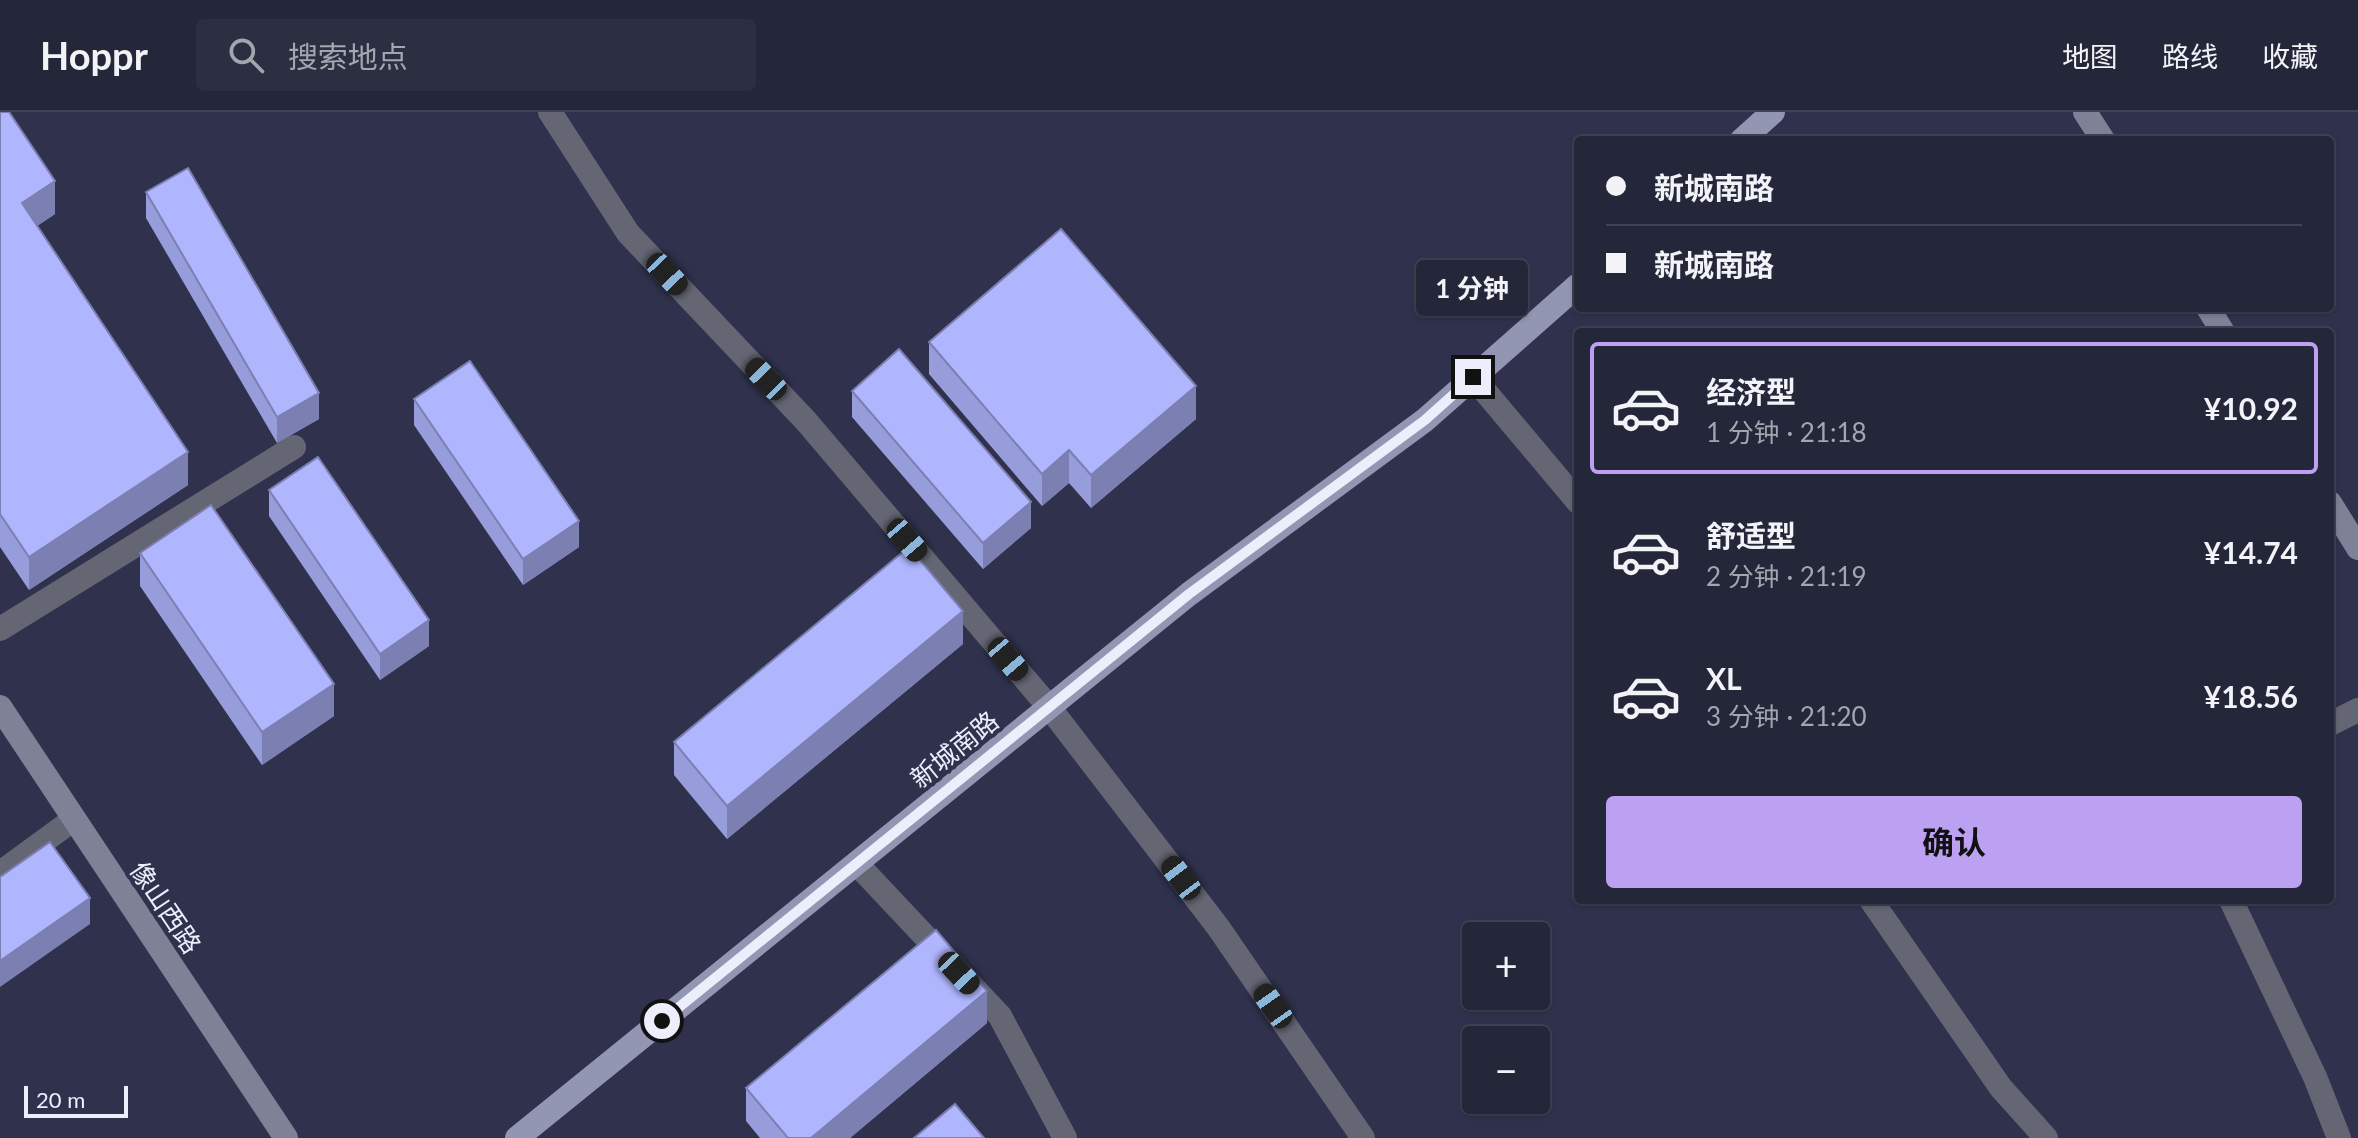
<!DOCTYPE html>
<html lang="zh">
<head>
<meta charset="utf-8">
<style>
	:root { --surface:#24263a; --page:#2c2e42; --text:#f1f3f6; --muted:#a3a5af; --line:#414354; --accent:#bca0f2 }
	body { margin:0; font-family:Lato,"Noto Sans SC",sans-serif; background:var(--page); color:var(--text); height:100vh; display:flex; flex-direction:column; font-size:30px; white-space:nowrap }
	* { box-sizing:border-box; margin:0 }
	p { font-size:26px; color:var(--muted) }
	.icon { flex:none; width:44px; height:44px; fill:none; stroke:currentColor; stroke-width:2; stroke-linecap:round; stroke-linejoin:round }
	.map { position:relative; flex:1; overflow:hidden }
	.drawer { position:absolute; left:1574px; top:216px; width:760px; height:576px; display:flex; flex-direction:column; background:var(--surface); border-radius:8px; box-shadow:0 2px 6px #0004,0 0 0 2px var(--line) }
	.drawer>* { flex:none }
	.hud { position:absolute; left:1574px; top:24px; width:760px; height:176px; border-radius:8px; box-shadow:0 2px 6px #0004,0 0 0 2px var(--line); display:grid; align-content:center; height:176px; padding:0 32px; background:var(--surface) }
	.fabs { position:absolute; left:1462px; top:810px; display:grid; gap:16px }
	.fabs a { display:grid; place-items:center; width:88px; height:88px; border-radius:8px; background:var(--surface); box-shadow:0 2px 6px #0004,0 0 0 2px var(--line); font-size:40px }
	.scale { position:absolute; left:24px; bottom:20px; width:104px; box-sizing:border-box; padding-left:8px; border:4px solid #eceefc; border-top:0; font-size:22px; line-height:28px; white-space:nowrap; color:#eceefc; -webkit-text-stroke:6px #30324d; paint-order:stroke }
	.end { position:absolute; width:36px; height:36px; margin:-18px; border:10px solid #eceefc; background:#111; box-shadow:0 0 0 4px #111 }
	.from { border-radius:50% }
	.bubble { position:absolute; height:56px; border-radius:8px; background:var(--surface); box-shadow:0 2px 6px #0004,0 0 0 2px var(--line); font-size:26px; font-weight:700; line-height:56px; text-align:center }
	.car { position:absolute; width:24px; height:48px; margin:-24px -12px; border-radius:10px; box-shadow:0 0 6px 2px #0007; background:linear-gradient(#222 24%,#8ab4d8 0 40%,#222 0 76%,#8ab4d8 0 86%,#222 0) }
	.hud b { display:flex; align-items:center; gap:28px; height:76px; font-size:30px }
	.hud b+b { border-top:2px solid var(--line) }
	.hud i { width:20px; height:20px; background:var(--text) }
	ul { padding:14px 0 0; list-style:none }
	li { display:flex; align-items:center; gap:24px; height:132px; margin:0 16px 12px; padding:0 16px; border:4px solid transparent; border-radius:8px }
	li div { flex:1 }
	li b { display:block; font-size:30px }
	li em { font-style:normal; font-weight:700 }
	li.current { border-color:var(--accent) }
	li>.icon { width:72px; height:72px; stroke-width:1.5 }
	.action { display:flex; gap:16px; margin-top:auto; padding:16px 32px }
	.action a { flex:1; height:92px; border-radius:8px; background:var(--accent); color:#111; font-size:32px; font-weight:700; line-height:92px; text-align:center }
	header { display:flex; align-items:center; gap:48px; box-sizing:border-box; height:112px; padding:0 40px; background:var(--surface); border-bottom:2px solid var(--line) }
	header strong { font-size:38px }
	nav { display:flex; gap:44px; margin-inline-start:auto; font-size:28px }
	.search { width:560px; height:72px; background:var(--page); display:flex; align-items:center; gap:20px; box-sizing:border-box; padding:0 28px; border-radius:8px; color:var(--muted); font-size:30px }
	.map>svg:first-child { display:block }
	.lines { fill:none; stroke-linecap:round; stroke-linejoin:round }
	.street { stroke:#656674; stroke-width:24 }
	.secondary { stroke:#7f8297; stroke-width:24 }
	.primary { stroke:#9396b2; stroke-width:24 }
	.wall { fill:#979dda }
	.shaded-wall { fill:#7b7fb2 }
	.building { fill:#b0b6fe; stroke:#7b7fb2; stroke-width:2 }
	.route { stroke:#eceefc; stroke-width:10 }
	.labels { text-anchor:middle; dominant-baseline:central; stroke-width:8; stroke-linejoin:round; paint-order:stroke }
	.street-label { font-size:26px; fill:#eceefc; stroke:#30324d }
</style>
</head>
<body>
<header>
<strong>Hoppr</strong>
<div class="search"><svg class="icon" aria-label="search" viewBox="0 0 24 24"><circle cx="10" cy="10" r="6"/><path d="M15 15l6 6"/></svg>搜索地点</div>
<nav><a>地图</a><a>路线</a><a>收藏</a></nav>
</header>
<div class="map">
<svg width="2358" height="1026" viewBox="0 0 2358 1026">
	<rect width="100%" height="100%" fill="#30324d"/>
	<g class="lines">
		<path class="street" d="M550,0L628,121L806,309L1049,595L1218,815L1363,1026
			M1473,265L1578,390
			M0,517L294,335
			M2330,612L2358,598
			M857,752L1000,904L1065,1026
			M0,761L74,707
			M1871,788L2001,976L2046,1026
			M2231,788L2315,965L2339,1026"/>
		<path class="secondary" d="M2085,0L2103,28
			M2208,196L2223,220
			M2330,391L2358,436
			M0,595L286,1026"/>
		<path class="primary" d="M1742,28L1773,0
			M517,1026L1189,482L1425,308L1578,173"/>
	</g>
	<path class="wall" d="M0,0L55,102L37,114L188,373L29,478L0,435Z
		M146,80L319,307L277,331L146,106Z
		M929,230L1196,307L1091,396L1069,371L1042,394L929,262Z
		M852,279L1031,416L983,457L852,305Z
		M414,287L579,435L523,473L414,313Z
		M269,378L429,534L380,568L269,404Z
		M140,441L334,604L262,653L140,474Z
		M963,532L727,727L674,663V630Z
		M987,911L850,1026H760L746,1009V976Z"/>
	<path class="shaded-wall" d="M55,69V102L22,124V91Z
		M1196,274V307L1091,396V363Z
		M319,281V307L277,331V305Z
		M1069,338V371L1042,394V362Z
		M188,340V373L29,478V445Z
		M1031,390V416L983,457V431Z
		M579,409V435L523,473V447Z
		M963,499V532L727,727V694Z
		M429,508V534L380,568V542Z
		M334,572V604L262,653V620Z
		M90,786V812L0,875V849Z
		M987,879V911L850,1026H811Z"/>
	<path class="building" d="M0,0H9L55,69L22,91L188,340L29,445L0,402Z
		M188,56L319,281L277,305L146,80Z
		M1061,117L1196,274L1091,363L1069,338L1042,362L929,230Z
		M899,237L1031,390L983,431L852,279Z
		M470,249L579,409L523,447L414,287Z
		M318,345L429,508L380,542L269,378Z
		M211,393L334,572L262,620L140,441Z
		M909,435L963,499L727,694L674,630Z
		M50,730L90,786L0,849V765Z
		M936,818L987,879L811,1026H788L746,976Z
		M955,992L984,1026H914Z"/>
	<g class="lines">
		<path class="route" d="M662,909L1189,482L1425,308L1473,265"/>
	</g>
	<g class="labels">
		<g class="street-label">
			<text transform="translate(954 637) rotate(-39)">新城南路</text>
			<text transform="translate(166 795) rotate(56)">像山西路</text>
		</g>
	</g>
</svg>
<div class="fabs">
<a>+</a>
<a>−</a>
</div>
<div class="scale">20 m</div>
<i class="end from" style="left:662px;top:909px"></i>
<i class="end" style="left:1473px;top:265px"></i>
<div class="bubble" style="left:1416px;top:148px;width:112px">1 分钟</div>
<i class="car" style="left:667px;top:162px;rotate:137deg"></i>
<i class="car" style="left:766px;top:267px;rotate:316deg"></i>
<i class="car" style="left:907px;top:428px;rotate:139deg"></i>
<i class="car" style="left:1008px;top:547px;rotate:140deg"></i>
<i class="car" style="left:1181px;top:766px;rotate:323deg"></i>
<i class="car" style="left:959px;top:861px;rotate:137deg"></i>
<i class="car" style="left:1273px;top:894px;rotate:325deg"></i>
<div class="hud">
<b><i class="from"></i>新城南路</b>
<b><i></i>新城南路</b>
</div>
<section class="drawer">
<ul>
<li class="current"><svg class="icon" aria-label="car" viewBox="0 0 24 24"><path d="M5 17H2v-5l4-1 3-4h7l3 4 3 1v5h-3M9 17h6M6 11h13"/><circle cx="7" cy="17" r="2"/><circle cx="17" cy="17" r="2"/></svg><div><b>经济型</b><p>1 分钟 · 21:18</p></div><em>¥10.92</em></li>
<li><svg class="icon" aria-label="car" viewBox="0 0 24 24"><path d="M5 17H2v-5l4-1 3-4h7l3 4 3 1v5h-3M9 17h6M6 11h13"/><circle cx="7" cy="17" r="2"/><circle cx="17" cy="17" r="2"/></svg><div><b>舒适型</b><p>2 分钟 · 21:19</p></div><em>¥14.74</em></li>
<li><svg class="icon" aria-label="car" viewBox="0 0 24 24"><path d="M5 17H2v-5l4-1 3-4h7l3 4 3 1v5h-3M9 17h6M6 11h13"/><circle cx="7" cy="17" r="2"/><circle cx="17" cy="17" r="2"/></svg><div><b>XL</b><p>3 分钟 · 21:20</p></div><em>¥18.56</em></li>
</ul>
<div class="action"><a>确认</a></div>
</section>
</div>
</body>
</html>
